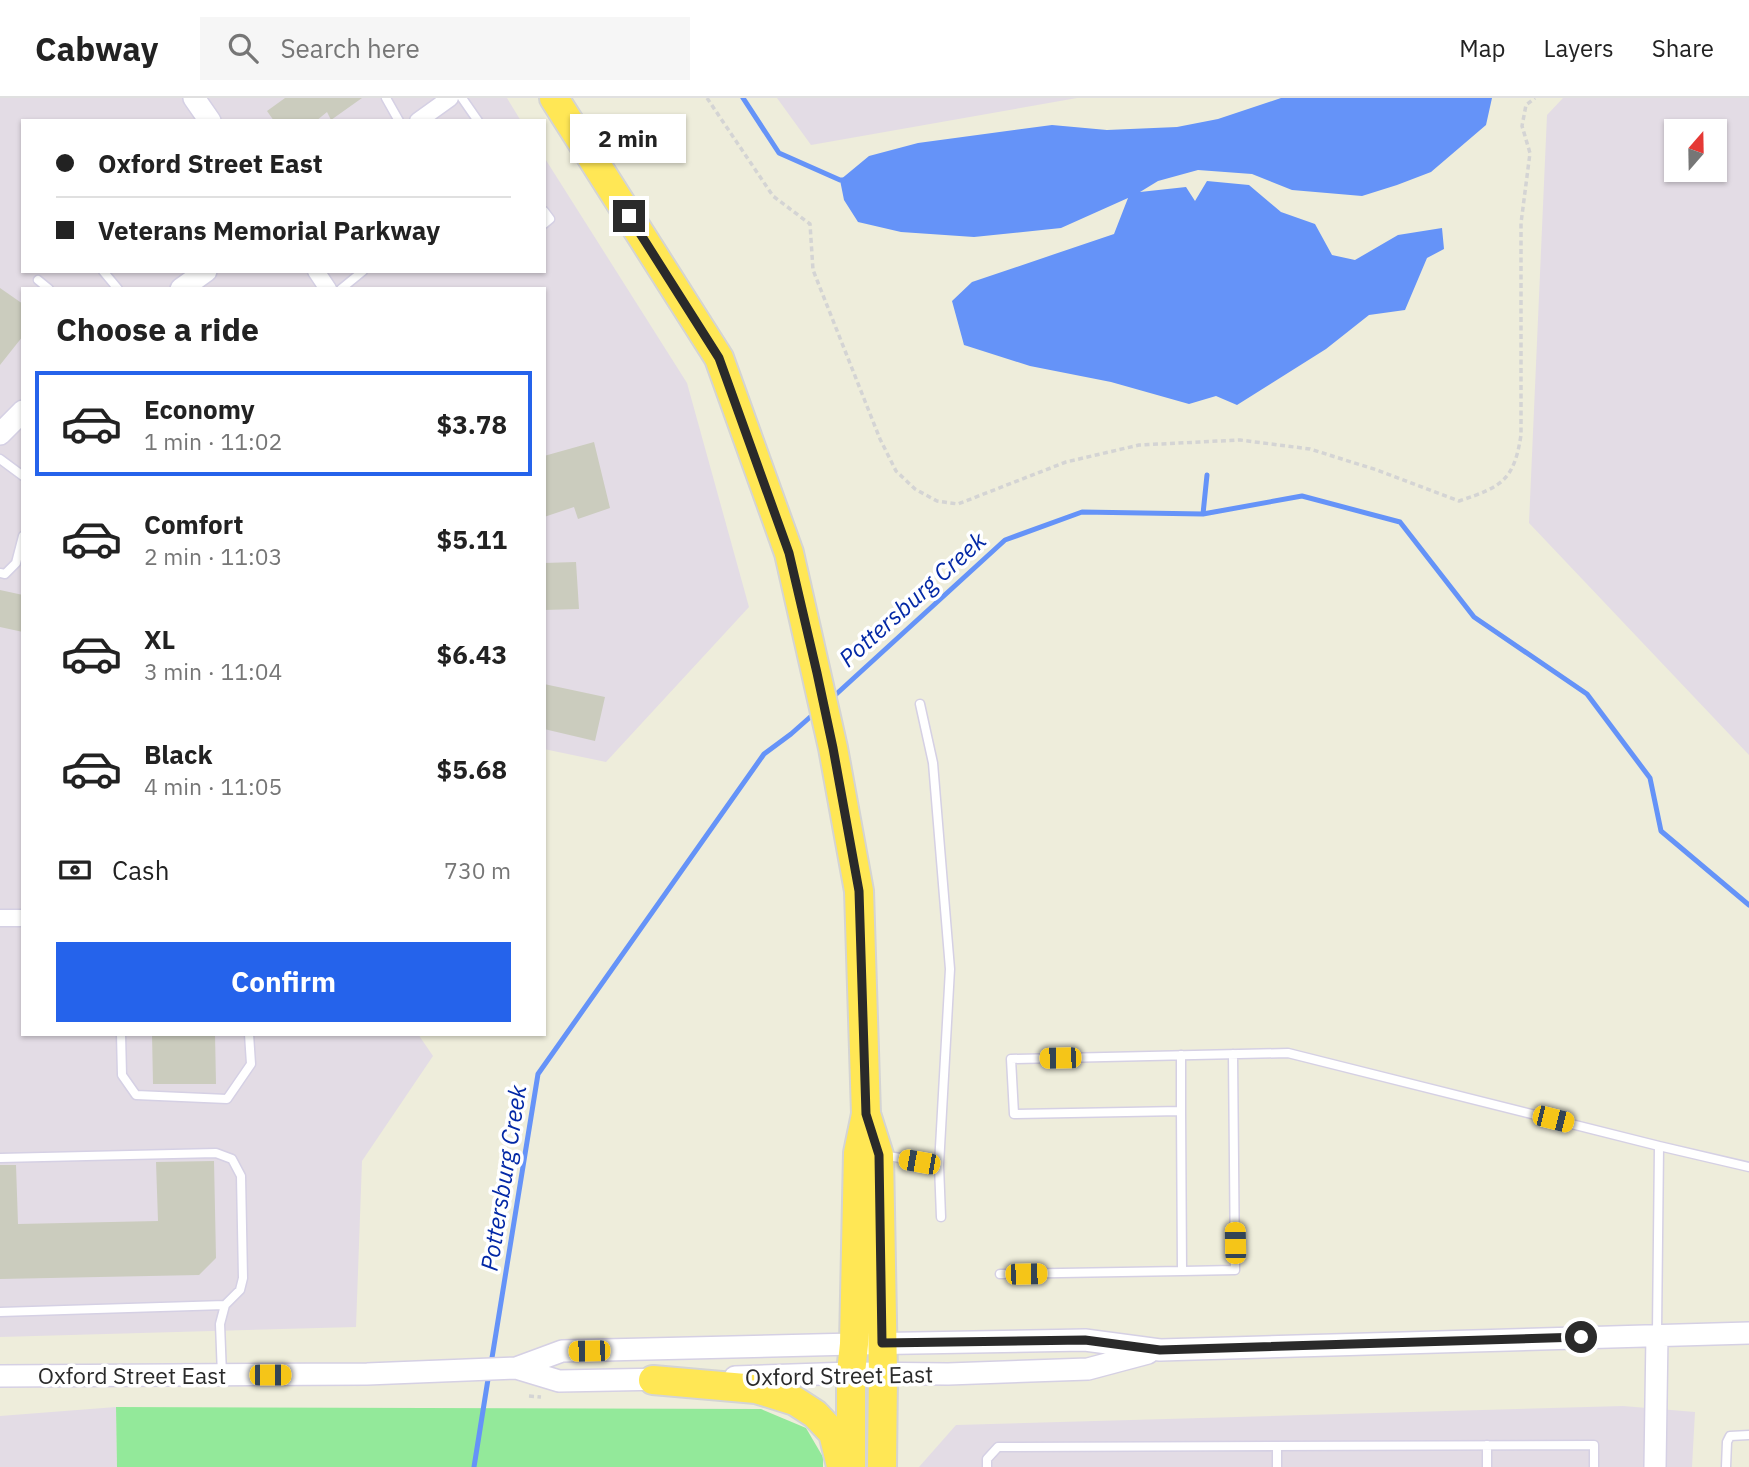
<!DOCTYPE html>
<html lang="en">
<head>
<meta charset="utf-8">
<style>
	:root { --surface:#fff; --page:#f6f6f6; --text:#222; --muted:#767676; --line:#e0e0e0; --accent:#2563eb }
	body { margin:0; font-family:"IBM Plex Sans",sans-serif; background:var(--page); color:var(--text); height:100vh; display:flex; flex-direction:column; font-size:26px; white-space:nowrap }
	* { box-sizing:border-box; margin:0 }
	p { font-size:23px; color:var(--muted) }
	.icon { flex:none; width:38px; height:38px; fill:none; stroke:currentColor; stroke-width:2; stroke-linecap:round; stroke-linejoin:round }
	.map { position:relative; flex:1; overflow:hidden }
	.details { position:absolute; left:21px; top:189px; width:525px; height:749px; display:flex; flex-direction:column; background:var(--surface); border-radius:0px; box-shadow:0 2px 5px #0004 }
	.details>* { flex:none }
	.hud { position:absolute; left:21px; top:21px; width:525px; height:154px; border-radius:0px; box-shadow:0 2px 5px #0004; display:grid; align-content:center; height:154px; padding:0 35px; background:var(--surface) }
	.needle { width:46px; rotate:20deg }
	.controls { position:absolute; left:1664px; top:21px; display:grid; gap:14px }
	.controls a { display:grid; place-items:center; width:63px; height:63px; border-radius:0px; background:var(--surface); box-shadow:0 2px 5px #0004; font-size:35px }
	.end { position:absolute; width:32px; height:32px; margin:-16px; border:9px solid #2a2a2a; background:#fff; box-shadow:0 0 0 4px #fff }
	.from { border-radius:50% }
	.bubble { position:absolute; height:49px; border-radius:0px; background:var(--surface); box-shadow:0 2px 5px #0004; font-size:23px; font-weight:800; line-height:49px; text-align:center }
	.car { position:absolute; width:21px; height:42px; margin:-21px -10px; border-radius:9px; box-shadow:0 0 5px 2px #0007; background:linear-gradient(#f5c518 24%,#345 0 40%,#f5c518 0 76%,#345 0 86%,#f5c518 0) }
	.hud b { display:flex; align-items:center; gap:24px; height:66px; font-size:26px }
	.hud b+b { border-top:2px solid var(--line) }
	.hud i { width:18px; height:18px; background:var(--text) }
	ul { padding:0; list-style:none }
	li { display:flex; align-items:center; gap:21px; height:105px; margin:0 14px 10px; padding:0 21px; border:4px solid transparent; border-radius:0px }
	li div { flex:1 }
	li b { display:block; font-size:26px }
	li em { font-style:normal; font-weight:800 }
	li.current { border-color:var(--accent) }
	li>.icon { width:63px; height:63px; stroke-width:1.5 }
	h2 { padding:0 35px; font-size:32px; line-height:84px }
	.pay { display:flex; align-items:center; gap:18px; height:77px; padding:0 35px; font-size:26px }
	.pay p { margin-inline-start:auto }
	.primary-button { display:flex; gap:14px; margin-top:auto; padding:14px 35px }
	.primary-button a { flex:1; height:80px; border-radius:0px; background:var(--accent); color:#fff; font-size:28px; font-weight:800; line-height:80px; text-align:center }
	header { display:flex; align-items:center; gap:42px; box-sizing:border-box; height:98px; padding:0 35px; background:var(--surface); border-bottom:2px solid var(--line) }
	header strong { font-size:33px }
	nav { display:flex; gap:38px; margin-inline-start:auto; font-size:24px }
	.search { width:490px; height:63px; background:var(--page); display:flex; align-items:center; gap:18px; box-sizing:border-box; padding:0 24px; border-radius:0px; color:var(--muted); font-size:26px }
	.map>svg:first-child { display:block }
	.industrial { fill:#e3dce5; fill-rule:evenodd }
	.green { fill:#93e99a }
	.water { fill:#6593f8 }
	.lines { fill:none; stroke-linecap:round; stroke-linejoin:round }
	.stream { stroke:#6593f8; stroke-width:5 }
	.building { fill:#cbccbe }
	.lane-casing { stroke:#d5d0e4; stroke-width:11 }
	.street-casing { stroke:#d5d0e4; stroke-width:19 }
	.secondary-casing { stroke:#d5d0e4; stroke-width:24 }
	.highway-casing { stroke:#d4d4d4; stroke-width:32 }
	.path { stroke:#d4d4d4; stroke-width:3.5; stroke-dasharray:5 3.5; stroke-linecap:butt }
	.lane { stroke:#fff; stroke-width:8 }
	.street { stroke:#fff; stroke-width:16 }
	.secondary { stroke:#fff; stroke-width:21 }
	.highway { stroke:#ffe755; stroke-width:28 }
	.route { stroke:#2a2a2a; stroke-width:9 }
	.labels { text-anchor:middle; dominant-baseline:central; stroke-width:7; stroke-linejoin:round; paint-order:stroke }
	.street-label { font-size:23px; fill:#2a2a2a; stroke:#fff }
	.water-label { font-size:24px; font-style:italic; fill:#0328a6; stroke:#fff }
</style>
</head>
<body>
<header>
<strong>Cabway</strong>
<div class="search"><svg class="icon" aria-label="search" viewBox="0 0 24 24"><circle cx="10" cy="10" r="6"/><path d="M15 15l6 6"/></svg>Search here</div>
<nav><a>Map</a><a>Layers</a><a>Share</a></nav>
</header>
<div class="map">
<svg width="1749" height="1369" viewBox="0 0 1749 1369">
	<rect width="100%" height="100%" fill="#eeeddb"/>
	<path class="industrial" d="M0,0H507L521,23H23V173H544V59L687,285L749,509L606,664L544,651V191H23V936H418L433,958L362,1063L356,1229L0,1239Z
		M777,0H1077L811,47Z
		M1563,0H1749V657L1529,425L1547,17ZM1715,33V72H1676V33Z
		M1623,1308L1695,1314L1692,1369H919L956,1327Z
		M116,1309L117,1369H0V1318Z"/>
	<path class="green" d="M116,1309L761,1311L806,1330L823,1359V1369H117Z"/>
	<path class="water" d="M1281,0H1492L1486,27L1431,74L1397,87L1362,98L1292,92L1252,76L1198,72L1158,83L1140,94L1186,89L1195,103L1207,83L1249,87L1281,114L1315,126L1332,157L1355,162L1398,137L1442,130L1444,151L1427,160L1405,212L1369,217L1326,251L1237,307L1216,298L1189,306L1111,284L1030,268L964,247L952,203L972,184L1114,136L1128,100L1061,130L974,139L901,134L858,124L844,102L840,82L869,58L918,45L1052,27L1107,32L1177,29L1218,21Z"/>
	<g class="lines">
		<path class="stream" d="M743,0L779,55L840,82H844
			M1203,416L1207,377
			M832,600L1005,442L1082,414L1203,416L1302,398L1400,424L1474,519L1587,596L1650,680L1661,733L1749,807
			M491,1266L538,976L764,656L791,636L817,613
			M474,1369L489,1275"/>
	</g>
	<path class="building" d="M285,0H362L331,22L327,14L316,23H274L267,13Z
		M0,190L23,206V238L0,267Z
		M594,344L610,410L578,421L574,409L544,419V358Z
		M576,464L579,511L544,512V465Z
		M0,492L23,497V534L0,529Z
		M544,586L605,599L595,643L544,631Z
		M152,936H215L216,986H153Z
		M214,1063L216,1160L199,1177L0,1181V1067H16L18,1126L158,1123L156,1064Z"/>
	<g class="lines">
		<defs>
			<path id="lane" d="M386,0L399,23
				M462,0L478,23
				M544,113L550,121L544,126
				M103,173L118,191
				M38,182L49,191
				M341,191L363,173
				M0,361L23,378
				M0,475L5,476L16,465L23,438
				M920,606L933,665L950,871L939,1067L941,1119
				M121,936L122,977L136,997L227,1001L251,966L249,936
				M1181,957V1013L1014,1016L1011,961C1104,959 1196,957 1288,955L1659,1048L1657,1234
				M1659,1048L1749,1069
				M883,1057L939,1067
				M0,1060L216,1055L232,1061L241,1078L243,1180L240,1192L225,1207L220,1226L222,1277
				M1182,1173L1235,1172L1233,956
				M1000,1176L1182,1173L1181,1013
				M0,1214L225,1207
				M987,1369V1361L998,1349L1594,1347V1369
				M1277,1369V1348
				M1487,1369V1347
				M1726,1369L1727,1344L1730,1338L1749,1337"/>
			<path id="street" d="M418,23L450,0
				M316,173L328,191
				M0,820H23"/>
			<path id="secondary" d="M194,0L210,23
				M181,191L206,173
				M0,336L23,313
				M516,1270L559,1283L667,1281
				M0,1278L367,1276L516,1270L562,1253L854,1246L1085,1242L1160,1252L1749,1235
				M735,1279L851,1275L948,1276L1088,1271L1148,1255
				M1655,1369L1657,1237"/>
			<path id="highway" d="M554,0L719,260L789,455L833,650L859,793L866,1016L858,1055L854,1246L851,1275V1369
				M867,1019L879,1057L883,1276L882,1369
				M653,1282L756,1291L795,1303L815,1316L833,1335L841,1368"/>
		</defs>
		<use href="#lane" class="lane-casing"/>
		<use href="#street" class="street-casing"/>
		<use href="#secondary" class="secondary-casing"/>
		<use href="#highway" class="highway-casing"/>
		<path class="path" d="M707,0L773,98L810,126L813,172L880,341L896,373L915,391L937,403L958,406L1066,364L1139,347L1240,342L1310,351L1377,372L1459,403C1501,389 1514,383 1521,337V125L1530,55L1522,28L1526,7L1535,0
			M529,1298L541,1299"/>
		<use href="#lane" class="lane"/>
		<use href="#street" class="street"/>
		<use href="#secondary" class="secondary"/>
		<use href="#highway" class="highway"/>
	</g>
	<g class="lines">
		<path class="route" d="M629,118L719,260L789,455L817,575L833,650L859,793L866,1016L879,1057L882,1245L1085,1242L1160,1252L1581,1239"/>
	</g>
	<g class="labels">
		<g class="street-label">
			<text x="132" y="1277">Oxford Street East</text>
			<text transform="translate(839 1277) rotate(-1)">Oxford Street East</text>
		</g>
		<g class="water-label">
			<text transform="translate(912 501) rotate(-42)">Pottersburg Creek</text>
			<text transform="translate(503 1080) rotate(-81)">Pottersburg Creek</text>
		</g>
	</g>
</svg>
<div class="controls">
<a><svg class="needle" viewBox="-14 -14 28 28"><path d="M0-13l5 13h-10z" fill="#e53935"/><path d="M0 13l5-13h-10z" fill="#767676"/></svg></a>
</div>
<i class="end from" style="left:1581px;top:1239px"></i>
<i class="end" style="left:629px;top:118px"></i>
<div class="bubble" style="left:570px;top:16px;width:116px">2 min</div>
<i class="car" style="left:1060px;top:960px;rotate:269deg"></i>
<i class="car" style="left:1553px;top:1021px;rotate:104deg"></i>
<i class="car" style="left:919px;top:1064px;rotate:280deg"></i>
<i class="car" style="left:1235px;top:1145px;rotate:359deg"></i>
<i class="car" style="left:1026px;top:1176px;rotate:89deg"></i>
<i class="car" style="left:589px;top:1253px;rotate:269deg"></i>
<i class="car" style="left:270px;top:1277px;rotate:90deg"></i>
<div class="hud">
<b><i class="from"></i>Oxford Street East</b>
<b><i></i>Veterans Memorial Parkway</b>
</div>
<section class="details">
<h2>Choose a ride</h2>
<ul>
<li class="current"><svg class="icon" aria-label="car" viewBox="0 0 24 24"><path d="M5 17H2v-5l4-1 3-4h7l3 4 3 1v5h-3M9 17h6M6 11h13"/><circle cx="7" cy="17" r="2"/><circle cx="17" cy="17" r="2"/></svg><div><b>Economy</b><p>1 min · 11:02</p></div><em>$3.78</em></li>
<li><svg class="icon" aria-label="car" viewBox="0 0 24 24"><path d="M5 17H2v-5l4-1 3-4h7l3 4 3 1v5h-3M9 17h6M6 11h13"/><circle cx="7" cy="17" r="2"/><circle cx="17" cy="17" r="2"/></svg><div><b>Comfort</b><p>2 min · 11:03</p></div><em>$5.11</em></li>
<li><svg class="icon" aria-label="car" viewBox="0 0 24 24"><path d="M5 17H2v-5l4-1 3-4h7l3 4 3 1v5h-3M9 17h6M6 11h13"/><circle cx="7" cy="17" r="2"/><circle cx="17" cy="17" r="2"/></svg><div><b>XL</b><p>3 min · 11:04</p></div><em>$6.43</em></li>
<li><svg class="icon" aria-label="car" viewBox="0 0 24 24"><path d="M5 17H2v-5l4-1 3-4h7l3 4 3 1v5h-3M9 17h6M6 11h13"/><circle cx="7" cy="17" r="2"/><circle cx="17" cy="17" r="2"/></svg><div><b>Black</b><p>4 min · 11:05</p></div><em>$5.68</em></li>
</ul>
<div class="pay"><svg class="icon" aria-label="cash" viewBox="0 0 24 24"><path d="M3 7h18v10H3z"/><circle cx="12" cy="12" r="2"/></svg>Cash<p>730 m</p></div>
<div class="primary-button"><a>Confirm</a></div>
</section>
</div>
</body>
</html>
